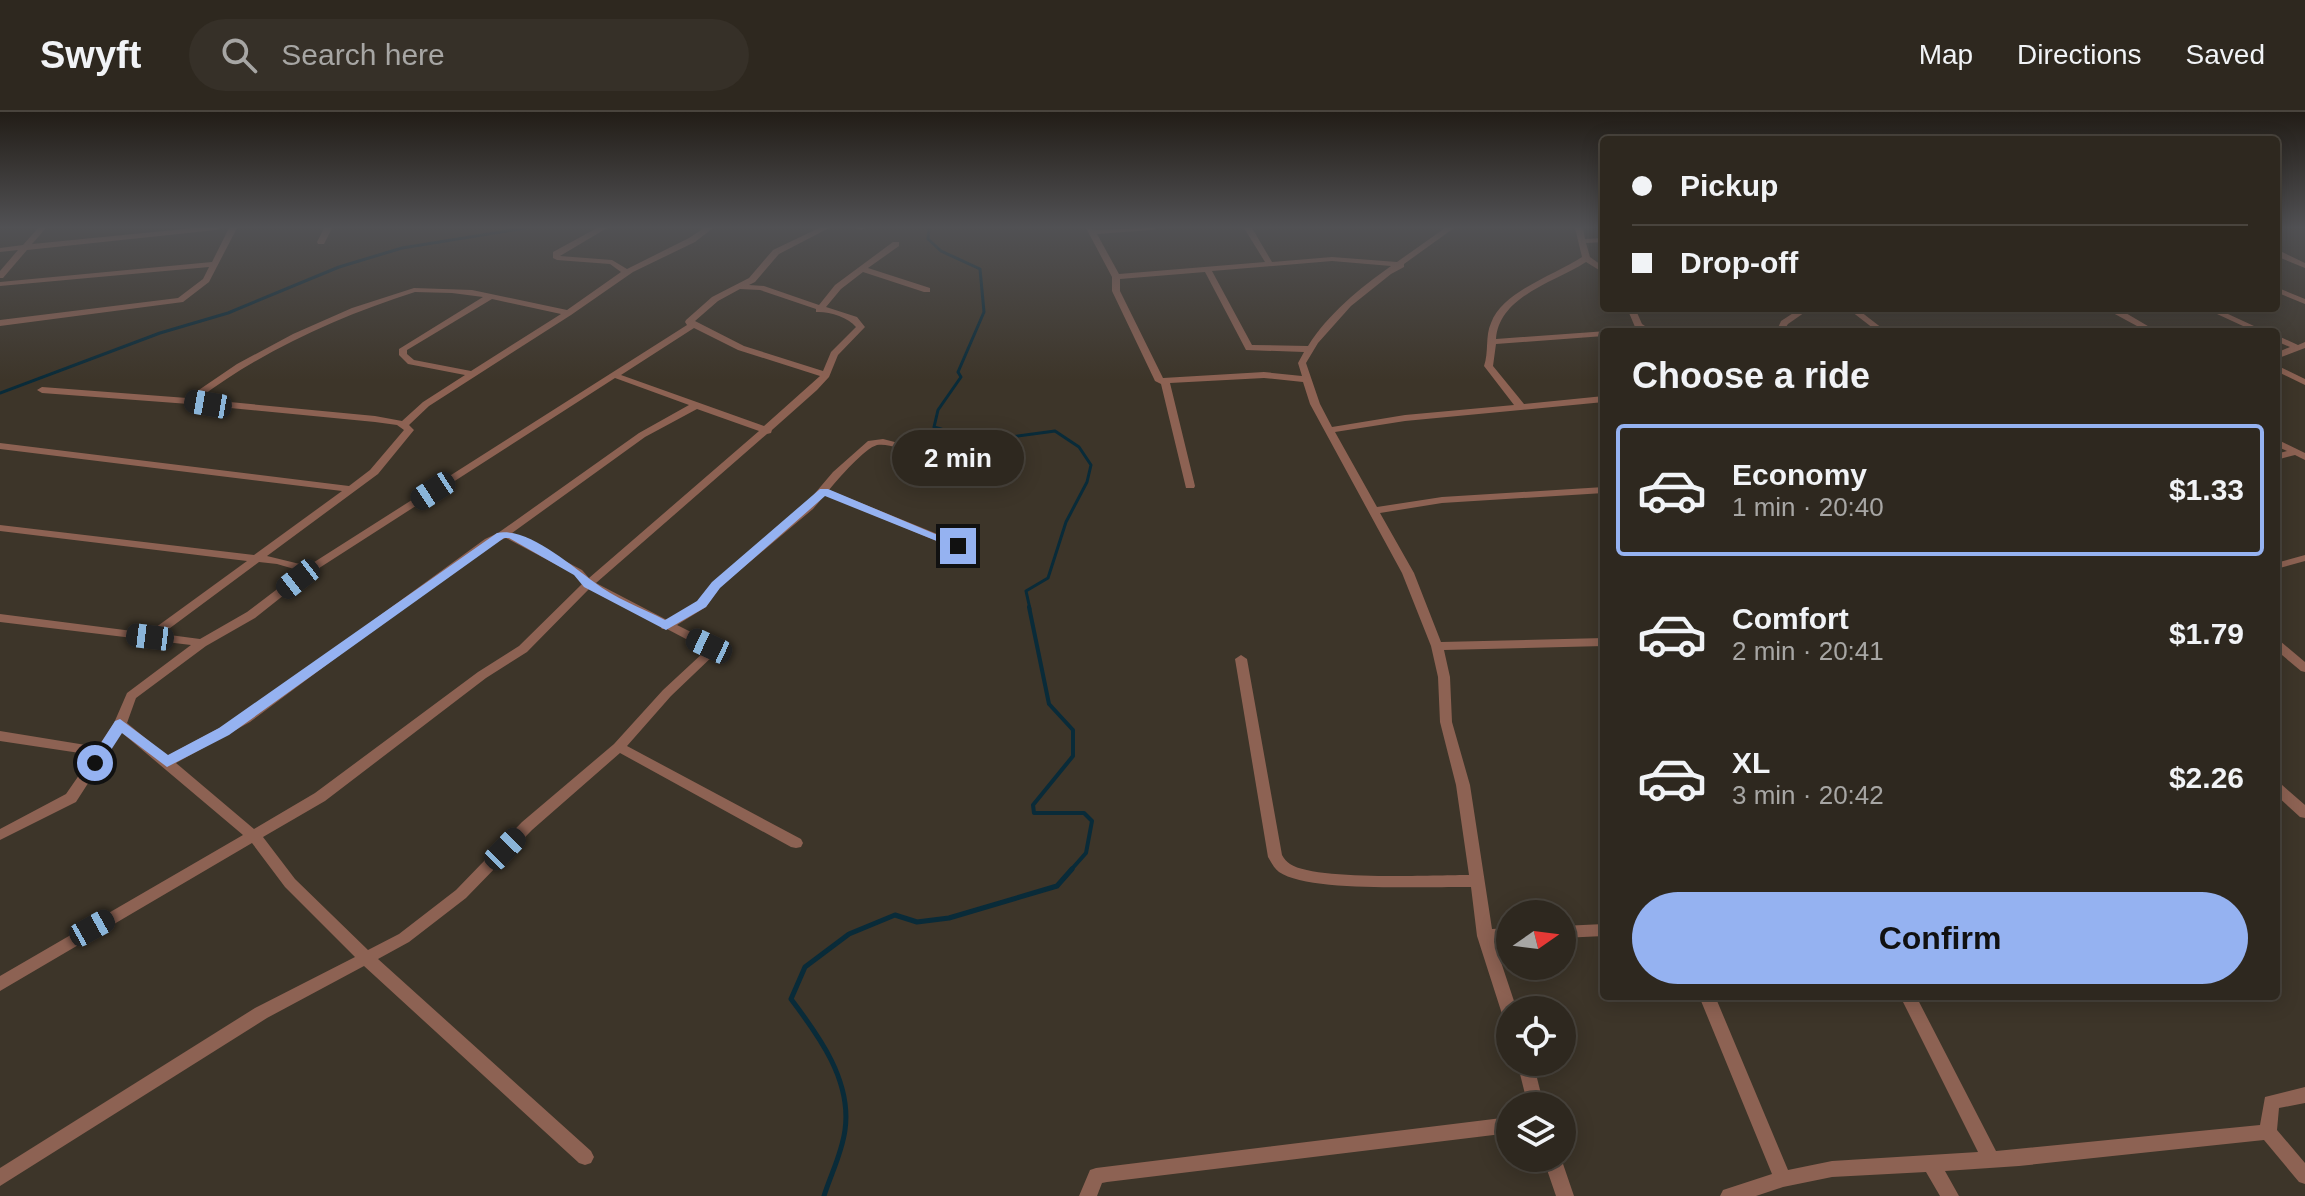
<!DOCTYPE html>
<html lang="en">
<head>
<meta charset="utf-8">
<style>
	:root { --surface:#2e281f; --page:#363028; --text:#f1f3f6; --muted:#a7a6a4; --line:#49443d; --accent:#95b2f1 }
	body { margin:0; font-family:Arial,sans-serif; background:var(--page); color:var(--text); height:100vh; display:flex; flex-direction:column; font-size:30px; white-space:nowrap }
	* { box-sizing:border-box; margin:0 }
	p { font-size:26px; color:var(--muted) }
	.icon { flex:none; width:44px; height:44px; fill:none; stroke:currentColor; stroke-width:2; stroke-linecap:round; stroke-linejoin:round }
	.map { position:relative; flex:1; overflow:hidden }
	.drawer { position:absolute; left:1600px; top:216px; width:680px; height:672px; display:flex; flex-direction:column; background:var(--surface); border-radius:8px; box-shadow:0 4px 20px #0003,0 0 0 2px var(--line) }
	.drawer>* { flex:none }
	.guide { position:absolute; left:1600px; top:24px; width:680px; height:176px; border-radius:8px; box-shadow:0 4px 20px #0003,0 0 0 2px var(--line); display:grid; align-content:center; height:176px; padding:0 32px; background:var(--surface) }
	.needle { width:52px; rotate:76deg }
	.buttons { position:absolute; left:1496px; top:788px; display:grid; gap:16px }
	.buttons a { display:grid; place-items:center; width:80px; height:80px; border-radius:50%; background:var(--surface); box-shadow:0 4px 20px #0003,0 0 0 2px var(--line); font-size:40px }
	.end { position:absolute; width:36px; height:36px; margin:-18px; border:10px solid #95b2f1; background:#111; box-shadow:0 0 0 4px #111 }
	.from { border-radius:50% }
	.bubble { position:absolute; height:56px; border-radius:28px; background:var(--surface); box-shadow:0 4px 20px #0003,0 0 0 2px var(--line); font-size:26px; font-weight:600; line-height:56px; text-align:center }
	.car { position:absolute; width:24px; height:48px; margin:-24px -12px; border-radius:10px; box-shadow:0 0 6px 2px #0007; background:linear-gradient(#222 24%,#8ab4d8 0 40%,#222 0 76%,#8ab4d8 0 86%,#222 0) }
	.guide b { display:flex; align-items:center; gap:28px; height:76px; font-size:30px }
	.guide b+b { border-top:2px solid var(--line) }
	.guide i { width:20px; height:20px; background:var(--text) }
	ul { padding:0; list-style:none }
	li { display:flex; align-items:center; gap:24px; height:132px; margin:0 16px 12px; padding:0 16px; border:4px solid transparent; border-radius:8px }
	li div { flex:1 }
	li b { display:block; font-size:30px }
	li em { font-style:normal; font-weight:600 }
	li.current { border-color:var(--accent) }
	li>.icon { width:72px; height:72px; stroke-width:1.5 }
	h2 { padding:0 32px; font-size:36px; line-height:96px }
	.button { display:flex; gap:16px; margin-top:auto; padding:16px 32px }
	.button a { flex:1; height:92px; border-radius:48px; background:var(--accent); color:#111; font-size:32px; font-weight:600; line-height:92px; text-align:center }
	header { display:flex; align-items:center; gap:48px; box-sizing:border-box; height:112px; padding:0 40px; background:var(--surface); border-bottom:2px solid var(--line) }
	header strong { font-size:38px }
	nav { display:flex; gap:44px; margin-inline-start:auto; font-size:28px }
	.search { width:560px; height:72px; background:var(--page); display:flex; align-items:center; gap:20px; box-sizing:border-box; padding:0 28px; border-radius:44px; color:var(--muted); font-size:30px }
	.map>svg:first-child { display:block }
	.lines { fill:none; stroke-linecap:round; stroke-linejoin:round }
	.stream-far2 { stroke:#092b39; stroke-width:3 }
	.stream-far1 { stroke:#092b39; stroke-width:4 }
	.stream { stroke:#092b39; stroke-width:5 }
	.minor { fill:#8d6253; fill-rule:evenodd }
	.route { fill:#95b2f1 }
</style>
</head>
<body>
<header>
<strong>Swyft</strong>
<div class="search"><svg class="icon" aria-label="search" viewBox="0 0 24 24"><circle cx="10" cy="10" r="6"/><path d="M15 15l6 6"/></svg>Search here</div>
<nav><a>Map</a><a>Directions</a><a>Saved</a></nav>
</header>
<div class="map">
<svg width="2305" height="1084" viewBox="0 0 2305 1084">
	<rect width="100%" height="100%" fill="#3d3529"/>
	<g class="lines">
		<path class="stream-far2" d="M929,116L928,127L941,139L980,157L984,200L958,260L961,265L938,298L934,315L982,329L1055,319L1079,335L1091,353L1087,370L1066,410L1048,466L1026,479L1030,497
			M0,281L160,221L228,201L339,155L402,136L525,116"/>
		<path class="stream-far1" d="M1029,495L1049,592L1073,618V644L1033,693L1034,701H1084L1092,709L1086,741L1070,759"/>
		<path class="stream" d="M824,1084C831,1062 842,1041 845,1018C852,969 819,924 791,887L805,855L849,822L895,803L917,810L949,806L1057,774L1072,757"/>
		<path class="minor" d="M38,116H46L32,132L194,116H220L216,118L27,138L3,166H0V159L18,138L0,140V136L23,133Z
			M229,116H237L209,170L183,190L0,214V208L178,186L203,167L209,155L0,174V170L212,150Z
			M324,116H332L324,132H318L317,130Z
			M597,116H607L560,144L612,148L627,157L689,126L704,116H713L695,130L633,160L571,203L429,294L409,313L414,318L378,362L267,444L308,454L687,213L685,210L686,208L712,185L749,166L773,138L819,116H829L779,142L755,170L749,173L764,174L819,193L835,173L893,130H899V134L868,156L930,176V180H924L863,160L841,177L826,195L857,205L865,215L838,243L829,265L817,278L772,318L771,321L767,322L596,471L667,508L698,489L712,471L805,393L833,360L868,329L883,327L918,336L920,338L915,341C904,338 888,331 877,333C865,336 838,367 829,378L962,432L963,434L962,436H954L825,383L813,397L720,475L706,495L677,513L713,531L716,541L671,584L627,634L801,727L803,731L801,735L796,736L791,735L620,641L532,718L466,786L409,830L378,847L591,1039L594,1045L591,1051L585,1053L579,1051L364,854L267,906L0,1074V1056L255,896L355,845L285,775L252,731L0,879V864L243,723L121,620L76,690L0,728V717L66,682L93,643L0,629V619L98,635L114,611L127,581L191,533L0,510V502L148,521L247,449L0,419V413L254,443L342,379L0,337V331L349,374L370,358L404,318L397,313L375,310L189,292L42,281L37,278L42,275L187,286L237,252L293,222L352,196L414,176L472,178L567,198L621,160L610,152L557,148L553,146V140ZM740,177L760,178L816,197V200C828,199 848,205 856,215L831,240L823,259L744,234L695,209L718,189ZM415,180L452,181L483,185L399,237V243L408,252L465,263L423,290L402,309L375,304L198,287C264,238 337,205 415,180ZM492,187L561,202L471,259L414,248L407,242V238ZM694,216L738,238L820,264L764,314L621,263ZM615,266L689,293L639,321L498,421L485,427L242,604L167,644L127,611L136,586L206,534L255,506L313,460ZM697,297L759,319L589,466L582,458L512,421L645,325ZM506,426L574,462L582,472L519,534L478,560L315,681L254,717L176,651L250,610L428,477L493,431ZM259,450L277,452L301,459L247,500L200,527L162,522ZM589,477L660,514L662,517H667L703,536L704,540L663,578L614,632L522,710L456,778L399,822L368,838L295,767L263,725L325,689L486,566L527,540Z
			M856,116H865L861,118Z
			M1086,116L1095,118L1156,116L1152,118L1097,122L1119,162L1265,150L1244,116H1252L1272,150L1332,145L1397,150L1445,116H1454L1404,152V155L1391,162L1351,194L1318,231L1306,251L1320,292L1332,315L1405,303L1514,293L1484,254C1489,240 1485,224 1491,211C1503,179 1555,163 1582,145L1575,116H1583L1585,127L1604,126V130L1586,131L1590,145L1604,155V161L1586,150C1555,170 1499,184 1496,227L1607,219L1635,215L1627,196H1635L1642,212L1654,220H1604V224L1496,232L1493,254L1524,292L1604,284V290L1405,309L1335,320L1377,395L1442,385L1604,375V381L1442,391L1380,401L1414,461L1441,530L1604,526V534L1444,538L1450,565L1452,610L1470,673L1492,817L1510,816V828L1494,829L1517,898H1510V909L1504,907L1502,902L1477,824L1471,775C1431,774 1309,781 1279,760C1274,756 1271,750 1268,745L1235,547L1241,543L1247,547L1282,743C1284,747 1287,750 1290,752C1316,769 1433,763 1469,763L1456,673L1440,610L1438,565L1431,534L1402,461L1310,292L1303,270L1264,266L1170,271L1195,374L1194,376H1186L1161,272L1155,269L1112,179V165ZM1332,149L1391,154C1360,176 1328,202 1308,234L1252,233L1212,159ZM1205,160L1246,238L1304,240L1298,251L1302,264L1264,260L1163,266L1120,179V167Z
			M2276,140H2282L2305,151V156L2276,144Z
			M2276,175L2305,187V192L2276,180Z
			M1801,196H1811L1788,212L1786,215L1791,220C1786,220 1781,221 1778,216L1781,209Z
			M1847,196H1856L1887,220H1878Z
			M2204,196H2215L2267,220H2256Z
			M2113,197H2119L2158,220H2148L2113,201Z
			M2276,223L2298,233L2305,230V236L2276,247V241L2290,235L2276,229Z
			M2276,253L2305,267V273L2276,259Z
			M2276,327L2305,341V348L2295,343L2276,348V342L2287,339L2276,334Z
			M2305,443V449L2276,457V451Z
			M2276,528L2280,529L2305,550V560L2301,559L2276,538Z
			M2276,670L2281,672L2305,693V706L2300,705L2276,683Z
			M1604,812V824L1562,826V814Z
			M1699,884H1715L1788,1058L1832,1049L1978,1040L1900,884H1916L1996,1039L2260,1013L2265,985L2305,975V991L2279,996L2277,1018L2305,1051V1072L2299,1070L2264,1028L2019,1054L1945,1059L1959,1084H1940L1926,1060L1832,1065L1783,1075L1756,1084H1720L1723,1078L1772,1062Z
			M1517,950H1533L1544,994H1528Z
			M1510,1005V1021L1107,1070L1102,1071L1097,1084H1079L1090,1058L1096,1056Z
			M1543,1046H1561L1574,1084H1556Z"/>
	</g>
	<linearGradient id="sky" x2="0" y2="1"><stop stop-color="#221d17"/><stop offset="0.43" stop-color="#515154"/><stop offset="1" stop-color="#515154" stop-opacity="0"/></linearGradient>
	<rect width="2305" height="268" fill="url(#sky)"/>
	<path class="route" d="M820,377H828L964,434L954,436L825,384L720,476L706,495L666,518L584,475L574,463L509,426H504L229,623L167,655L122,621L100,655L95,656L88,651L115,609L120,607L168,643L219,616L497,421C528,415 570,453 594,470C614,486 642,496 665,508L697,489L712,470Z"/>
</svg>
<div class="buttons">
<a><svg class="needle" viewBox="-14 -14 28 28"><path d="M0-13l5 13h-10z" fill="#e53935"/><path d="M0 13l5-13h-10z" fill="#a7a6a4"/></svg></a>
<a><svg class="icon" aria-label="locate" viewBox="0 0 24 24"><circle cx="12" cy="12" r="6"/><path d="M12 2v4M12 18v4M2 12h4M18 12h4"/></svg></a>
<a><svg class="icon" aria-label="layers" viewBox="0 0 24 24"><path d="M12 4l9 5-9 5-9-5zM3 14l9 5 9-5"/></svg></a>
</div>
<i class="end from" style="left:95px;top:651px"></i>
<i class="end" style="left:958px;top:434px"></i>
<div class="bubble" style="left:892px;top:318px;width:132px">2 min</div>
<i class="car" style="left:208px;top:292px;rotate:280deg"></i>
<i class="car" style="left:433px;top:379px;rotate:237deg"></i>
<i class="car" style="left:298px;top:467px;rotate:232deg"></i>
<i class="car" style="left:150px;top:525px;rotate:277deg"></i>
<i class="car" style="left:709px;top:534px;rotate:295deg"></i>
<i class="car" style="left:505px;top:737px;rotate:44deg"></i>
<i class="car" style="left:92px;top:816px;rotate:61deg"></i>
<div class="guide">
<b><i class="from"></i>Pickup</b>
<b><i></i>Drop-off</b>
</div>
<section class="drawer">
<h2>Choose a ride</h2>
<ul>
<li class="current"><svg class="icon" aria-label="car" viewBox="0 0 24 24"><path d="M5 17H2v-5l4-1 3-4h7l3 4 3 1v5h-3M9 17h6M6 11h13"/><circle cx="7" cy="17" r="2"/><circle cx="17" cy="17" r="2"/></svg><div><b>Economy</b><p>1 min · 20:40</p></div><em>$1.33</em></li>
<li><svg class="icon" aria-label="car" viewBox="0 0 24 24"><path d="M5 17H2v-5l4-1 3-4h7l3 4 3 1v5h-3M9 17h6M6 11h13"/><circle cx="7" cy="17" r="2"/><circle cx="17" cy="17" r="2"/></svg><div><b>Comfort</b><p>2 min · 20:41</p></div><em>$1.79</em></li>
<li><svg class="icon" aria-label="car" viewBox="0 0 24 24"><path d="M5 17H2v-5l4-1 3-4h7l3 4 3 1v5h-3M9 17h6M6 11h13"/><circle cx="7" cy="17" r="2"/><circle cx="17" cy="17" r="2"/></svg><div><b>XL</b><p>3 min · 20:42</p></div><em>$2.26</em></li>
</ul>
<div class="button"><a>Confirm</a></div>
</section>
</div>
</body>
</html>
